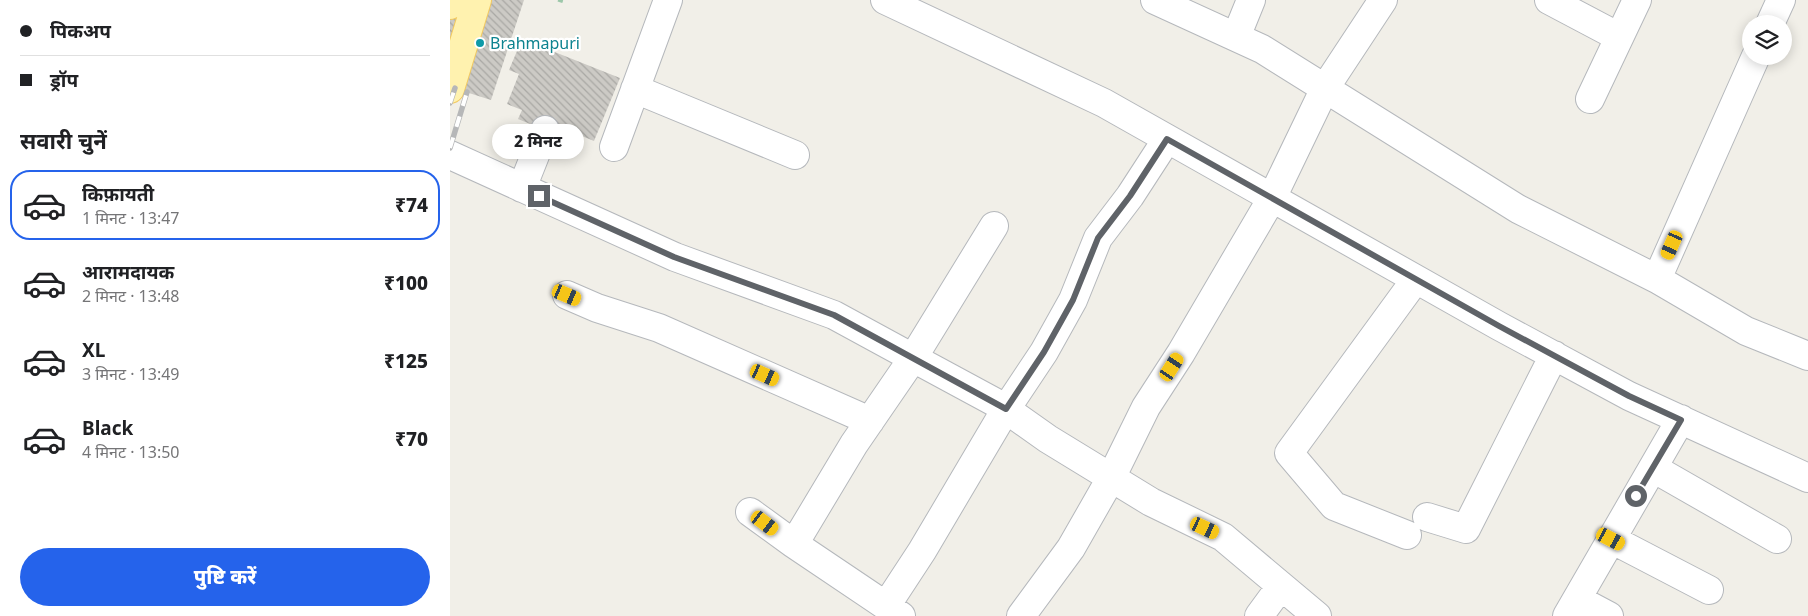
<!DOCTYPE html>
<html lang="hi">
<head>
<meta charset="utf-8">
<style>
	:root { --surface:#fff; --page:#f6f6f6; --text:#202124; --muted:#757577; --line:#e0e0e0; --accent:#2563eb }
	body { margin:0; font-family:"Noto Sans","Noto Sans Devanagari",sans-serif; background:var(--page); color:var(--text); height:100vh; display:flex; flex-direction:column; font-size:19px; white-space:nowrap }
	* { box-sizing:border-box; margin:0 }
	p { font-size:16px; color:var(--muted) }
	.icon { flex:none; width:28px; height:28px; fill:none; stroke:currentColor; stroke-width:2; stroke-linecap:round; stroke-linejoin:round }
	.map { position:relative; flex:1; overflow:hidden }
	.details { display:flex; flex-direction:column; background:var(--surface); width:450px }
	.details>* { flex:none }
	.top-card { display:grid; align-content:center; height:110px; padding:0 20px; background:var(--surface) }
	.tools { position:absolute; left:1292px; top:15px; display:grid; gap:10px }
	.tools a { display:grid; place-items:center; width:50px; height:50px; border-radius:50%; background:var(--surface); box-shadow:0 2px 12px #0003; font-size:25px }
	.end { position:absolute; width:22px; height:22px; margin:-11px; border:6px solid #5f6368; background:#fff; box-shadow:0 0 0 2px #fff }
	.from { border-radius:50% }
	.bubble { position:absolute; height:35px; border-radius:18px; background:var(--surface); box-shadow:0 2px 12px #0003; font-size:16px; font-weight:800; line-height:35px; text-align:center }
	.car { position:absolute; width:15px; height:30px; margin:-15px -8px; border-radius:6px; box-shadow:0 0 4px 1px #0007; background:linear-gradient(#f5c518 24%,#345 0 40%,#f5c518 0 76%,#345 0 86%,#f5c518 0) }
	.top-card b { display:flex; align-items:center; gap:18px; height:48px; font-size:19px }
	.top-card b+b { border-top:1px solid var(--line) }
	.top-card i { width:12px; height:12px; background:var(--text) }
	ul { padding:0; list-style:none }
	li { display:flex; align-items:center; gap:15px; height:70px; margin:0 10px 8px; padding:0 10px; border:2px solid transparent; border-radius:20px }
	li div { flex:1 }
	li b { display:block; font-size:19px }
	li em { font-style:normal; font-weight:800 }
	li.active { border-color:var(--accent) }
	li>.icon { width:45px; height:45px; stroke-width:1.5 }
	h2 { padding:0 20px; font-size:22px; line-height:60px }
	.primary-button { display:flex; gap:10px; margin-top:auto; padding:10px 20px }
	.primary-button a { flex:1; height:58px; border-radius:30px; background:var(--accent); color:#fff; font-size:20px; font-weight:800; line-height:58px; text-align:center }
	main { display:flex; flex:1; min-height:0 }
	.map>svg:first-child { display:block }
	.building { fill:url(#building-back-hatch) }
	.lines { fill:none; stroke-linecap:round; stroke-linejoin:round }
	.minor-casing { stroke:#b5b8bc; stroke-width:30 }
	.major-casing { stroke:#f2c960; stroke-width:30 }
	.path { stroke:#9cc7a9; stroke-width:3; stroke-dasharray:5 2.5; stroke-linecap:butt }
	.minor { stroke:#fff; stroke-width:28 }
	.major { stroke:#fff2af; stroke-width:28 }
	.rail-casing { stroke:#b6b7b8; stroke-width:5.5 }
	.rail { stroke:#fff; stroke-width:4; stroke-dasharray:11; stroke-linecap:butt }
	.route { stroke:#5f6368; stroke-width:6 }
	.culture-dot { fill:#0f9aa8; stroke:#fff; stroke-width:2 }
	.labels { text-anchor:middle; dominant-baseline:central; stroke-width:4.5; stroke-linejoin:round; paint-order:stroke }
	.culture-label { font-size:16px; fill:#0d838f; stroke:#fff; text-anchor:start }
</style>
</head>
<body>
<main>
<section class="details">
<div class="top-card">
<b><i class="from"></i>पिकअप</b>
<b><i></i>ड्रॉप</b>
</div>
<h2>सवारी चुनें</h2>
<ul>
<li class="active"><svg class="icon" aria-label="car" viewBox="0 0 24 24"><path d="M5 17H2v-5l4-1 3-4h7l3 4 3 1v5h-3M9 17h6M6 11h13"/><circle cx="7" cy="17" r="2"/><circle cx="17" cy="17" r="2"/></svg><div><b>किफ़ायती</b><p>1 मिनट · 13:47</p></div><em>₹74</em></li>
<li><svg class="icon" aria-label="car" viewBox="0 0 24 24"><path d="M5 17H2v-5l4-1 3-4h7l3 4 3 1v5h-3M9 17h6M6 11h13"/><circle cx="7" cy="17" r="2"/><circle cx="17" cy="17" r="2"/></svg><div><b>आरामदायक</b><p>2 मिनट · 13:48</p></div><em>₹100</em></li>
<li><svg class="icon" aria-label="car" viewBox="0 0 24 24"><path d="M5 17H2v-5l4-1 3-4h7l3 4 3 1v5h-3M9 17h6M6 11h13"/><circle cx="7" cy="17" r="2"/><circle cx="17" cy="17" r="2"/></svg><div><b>XL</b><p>3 मिनट · 13:49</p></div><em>₹125</em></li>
<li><svg class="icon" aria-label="car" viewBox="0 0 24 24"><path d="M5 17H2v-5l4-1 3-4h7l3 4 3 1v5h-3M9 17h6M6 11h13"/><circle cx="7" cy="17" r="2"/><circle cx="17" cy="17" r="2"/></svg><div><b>Black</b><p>4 मिनट · 13:50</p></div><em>₹70</em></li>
</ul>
<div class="primary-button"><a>पुष्टि करें</a></div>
</section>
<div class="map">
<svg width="1358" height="616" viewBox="0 0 1358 616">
	<defs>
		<pattern id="building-back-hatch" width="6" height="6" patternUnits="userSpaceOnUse" patternTransform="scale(1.25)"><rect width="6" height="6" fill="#cccac5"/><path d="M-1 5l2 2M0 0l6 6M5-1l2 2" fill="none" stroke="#a9a8a4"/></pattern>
	</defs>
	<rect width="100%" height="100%" fill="#f1efe8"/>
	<path class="building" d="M0,0H74L41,100L0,87Z
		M72,39L170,78L144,141L122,132L119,140L68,119L72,110L57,104L69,74L59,70Z"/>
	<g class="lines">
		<defs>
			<path id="minor" d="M435,0L654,103L1049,326L1179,396L1358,478
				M705,0L812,49L1068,209L1207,279L1296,331L1358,356
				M1099,0L1169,37
				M1320,24L1331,0
				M786,37L801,0
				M185,89L345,155
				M1140,99L1187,0
				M164,147L218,0
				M0,155L225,257L384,315L463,358L404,444L344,544L451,616
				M72,188L95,130
				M544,226L463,358L550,405L598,439L701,502L773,537L867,616
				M1207,279L1306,56
				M117,295L147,308L209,328L420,421
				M1203,468L1327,539
				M300,512L344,544
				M977,517L1016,529L1104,355
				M957,535L884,506L839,453L966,279
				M1161,539L1259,590
				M1127,599L1159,616
				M436,606L472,551L556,409L594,352L623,300L648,238L680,196L717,139
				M571,616L621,548L661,478L696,407L731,353L822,198L875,88L933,0
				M809,616L831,586
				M1117,616L1231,419"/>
			<path id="major" d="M0,5L2,0
				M0,89L27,0"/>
		</defs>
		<use href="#minor" class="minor-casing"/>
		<use href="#major" class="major-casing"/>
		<path class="path" d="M108,0L114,2"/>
		<use href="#minor" class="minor"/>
		<use href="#major" class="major"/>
		<defs>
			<path id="rail" d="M0,103L5,88
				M0,148L17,92"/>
		</defs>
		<use href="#rail" class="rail-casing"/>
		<use href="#rail" class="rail"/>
	</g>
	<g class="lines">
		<path class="route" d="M89,196L224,257L384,315L556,409L594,352L623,300L648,238L680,196L717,139L1049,326L1179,396L1231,420L1186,496"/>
	</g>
	<circle class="culture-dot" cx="30" cy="43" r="5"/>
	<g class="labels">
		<g class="culture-label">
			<text x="40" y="43">Brahmapuri</text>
		</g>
	</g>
</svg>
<div class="tools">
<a><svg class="icon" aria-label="layers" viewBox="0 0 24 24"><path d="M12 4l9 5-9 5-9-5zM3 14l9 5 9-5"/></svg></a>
</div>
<i class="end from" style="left:1186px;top:496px"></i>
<i class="end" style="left:89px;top:196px"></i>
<div class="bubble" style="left:42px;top:124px;width:92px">2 मिनट</div>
<i class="car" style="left:1222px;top:245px;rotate:204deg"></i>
<i class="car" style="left:117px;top:295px;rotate:113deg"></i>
<i class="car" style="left:722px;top:367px;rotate:33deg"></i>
<i class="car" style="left:315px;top:375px;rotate:114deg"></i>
<i class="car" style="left:315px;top:523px;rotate:127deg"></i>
<i class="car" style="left:755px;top:528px;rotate:115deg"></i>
<i class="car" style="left:1161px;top:539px;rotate:118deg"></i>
</div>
</main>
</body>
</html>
